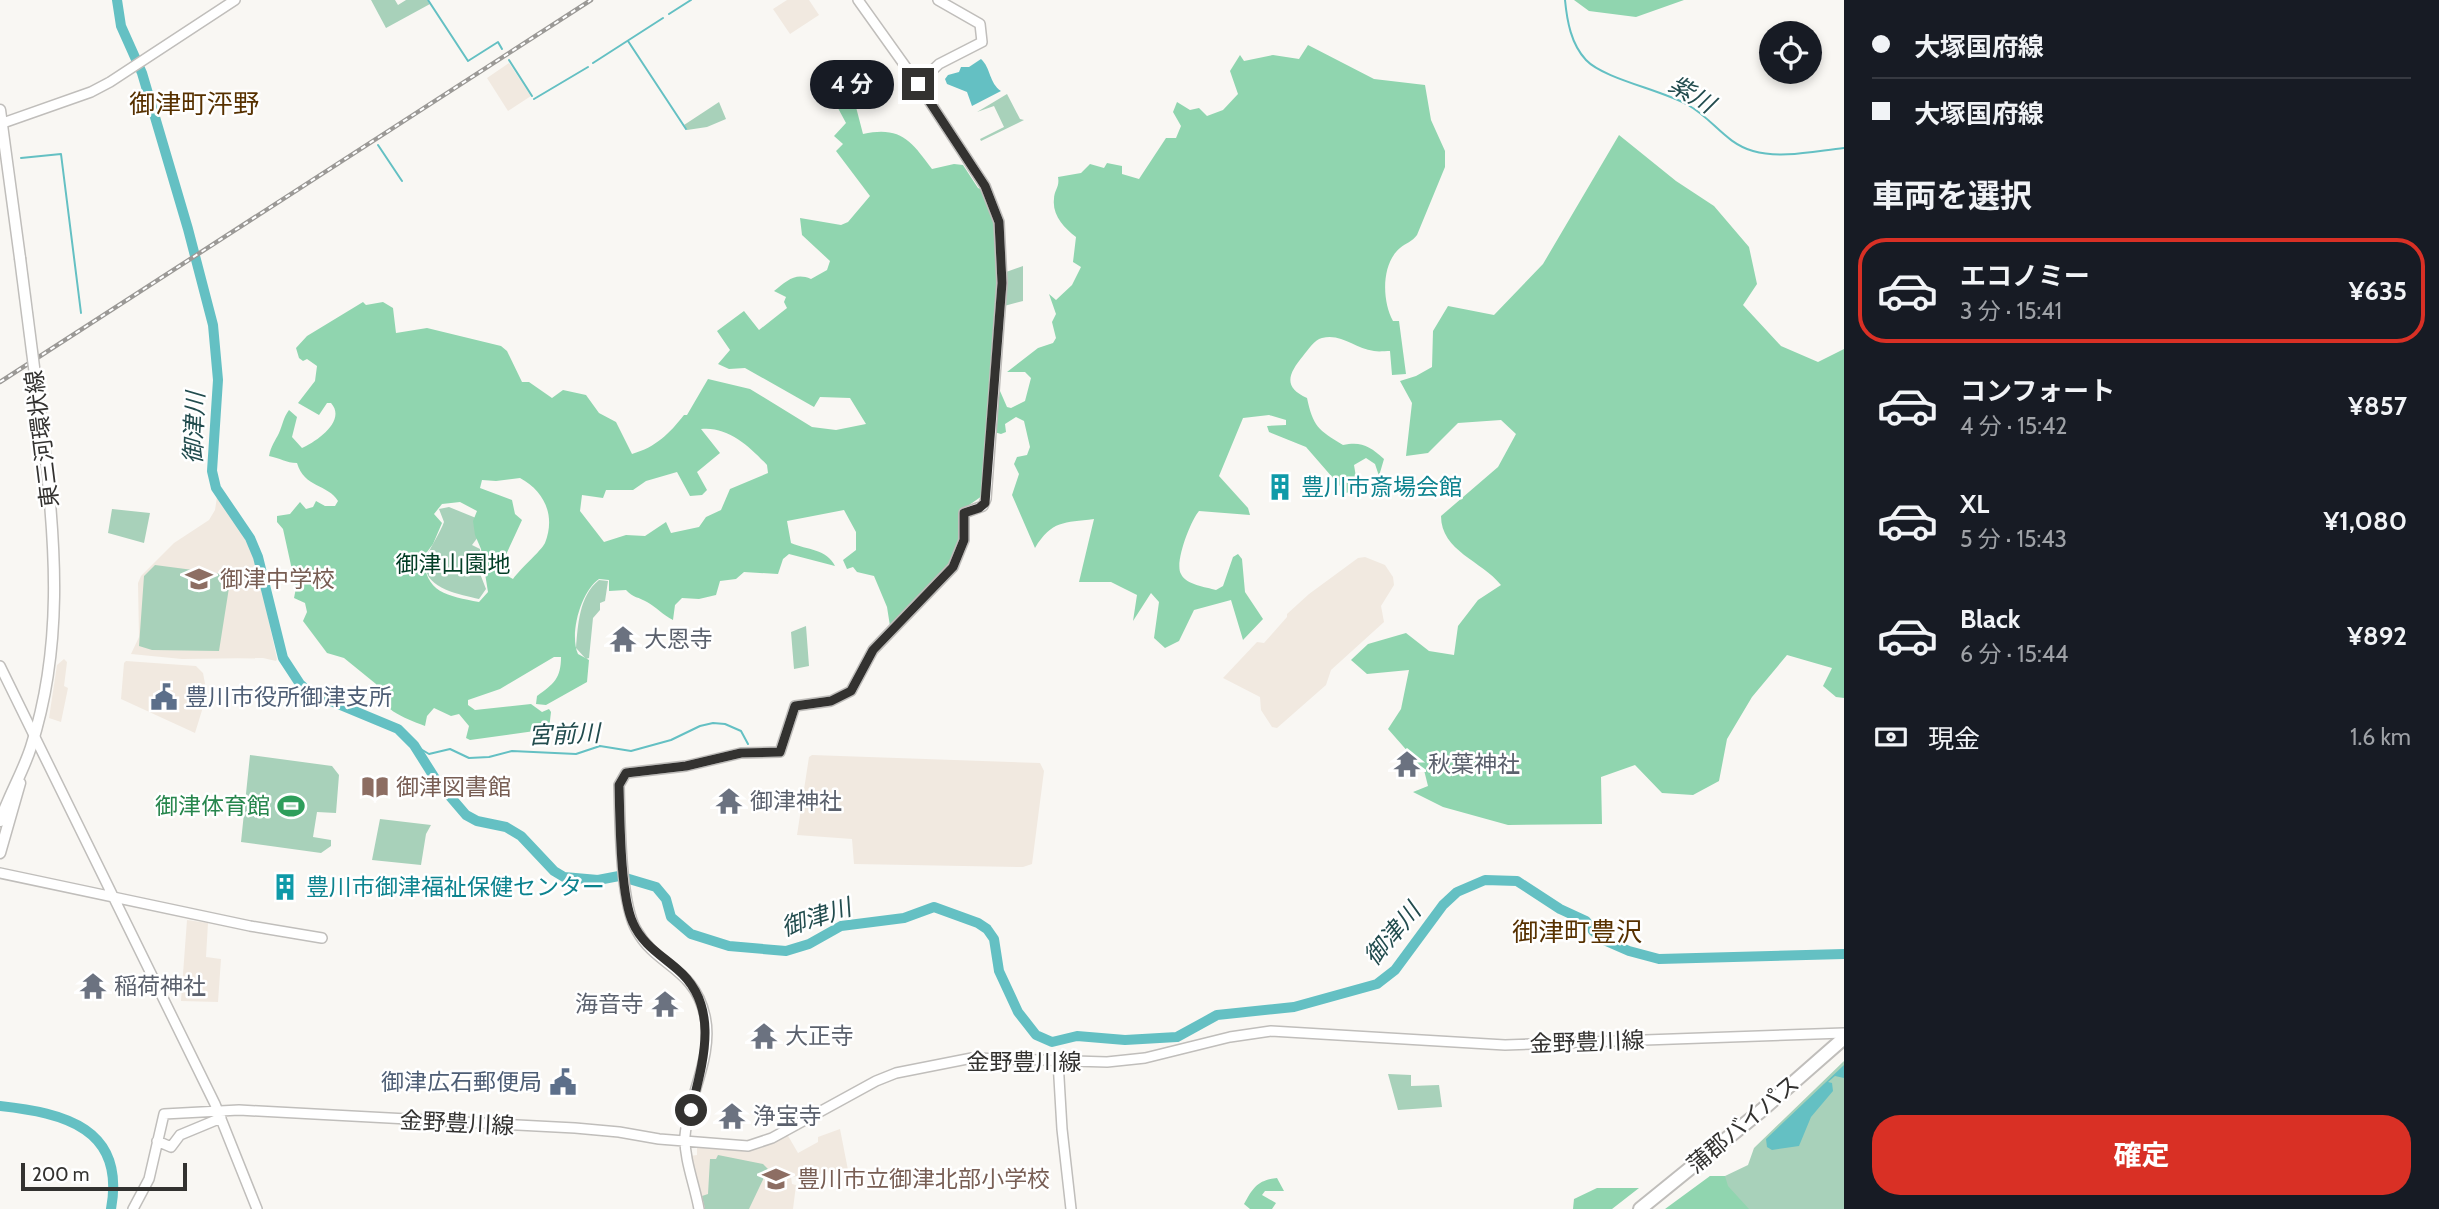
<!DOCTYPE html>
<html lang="ja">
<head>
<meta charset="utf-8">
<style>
	:root { --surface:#171b24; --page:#242831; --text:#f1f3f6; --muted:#9ea1a6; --line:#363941; --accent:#d93025 }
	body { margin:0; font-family:Cabin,"Noto Sans JP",sans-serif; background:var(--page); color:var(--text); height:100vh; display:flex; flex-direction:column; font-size:26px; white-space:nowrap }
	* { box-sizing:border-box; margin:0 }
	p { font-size:23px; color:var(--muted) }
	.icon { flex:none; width:38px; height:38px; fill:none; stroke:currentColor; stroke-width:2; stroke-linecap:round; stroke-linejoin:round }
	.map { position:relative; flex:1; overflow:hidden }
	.panel { display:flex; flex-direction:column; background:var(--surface); width:595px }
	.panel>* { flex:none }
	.banner { display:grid; align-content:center; height:154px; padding:0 28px; background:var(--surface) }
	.fabs { position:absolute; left:1759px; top:21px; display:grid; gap:14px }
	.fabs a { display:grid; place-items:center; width:63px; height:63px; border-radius:50%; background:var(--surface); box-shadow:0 4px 10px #0003; font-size:35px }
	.scale { position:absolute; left:21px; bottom:18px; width:166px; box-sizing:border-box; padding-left:7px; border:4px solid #333230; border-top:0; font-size:19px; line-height:24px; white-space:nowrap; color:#333230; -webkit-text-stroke:5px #fff; paint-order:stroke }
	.end { position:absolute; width:32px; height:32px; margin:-16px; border:9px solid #333230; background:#fff; box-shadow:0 0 0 4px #fff }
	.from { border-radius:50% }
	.bubble { position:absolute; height:49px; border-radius:24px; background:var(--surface); box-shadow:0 4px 10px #0003; font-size:23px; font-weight:700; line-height:49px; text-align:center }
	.banner b { display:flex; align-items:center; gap:24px; height:66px; font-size:26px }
	.banner b+b { border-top:2px solid var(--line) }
	.banner i { width:18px; height:18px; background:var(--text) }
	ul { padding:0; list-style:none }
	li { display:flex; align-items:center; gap:21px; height:105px; margin:0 14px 10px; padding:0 14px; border:4px solid transparent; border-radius:28px }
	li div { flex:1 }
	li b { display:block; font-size:26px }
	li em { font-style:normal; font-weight:700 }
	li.on { border-color:var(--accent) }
	li>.icon { width:63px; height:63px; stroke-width:1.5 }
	h2 { padding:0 28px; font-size:32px; line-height:84px }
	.pay { display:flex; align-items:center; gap:18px; height:77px; padding:0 28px; font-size:26px }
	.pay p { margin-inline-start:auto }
	.primary-button { display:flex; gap:14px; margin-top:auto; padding:14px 28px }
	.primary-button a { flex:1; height:80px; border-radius:28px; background:var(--accent); color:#fff; font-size:28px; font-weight:700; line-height:80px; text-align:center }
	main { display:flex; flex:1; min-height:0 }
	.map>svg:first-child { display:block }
	.built { fill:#f1e9e0 }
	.green { fill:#a8d1ba }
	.forest { fill:#90d5af; fill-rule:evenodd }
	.water { fill:#64c0c3 }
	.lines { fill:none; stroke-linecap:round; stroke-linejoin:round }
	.stream { stroke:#64c0c3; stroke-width:2 }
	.river { stroke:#64c0c3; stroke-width:10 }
	.secondary-casing { stroke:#c0bebb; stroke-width:12 }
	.primary-casing { stroke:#c0bebb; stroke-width:13 }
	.highway-casing { stroke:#c0bebb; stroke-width:16 }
	.secondary { stroke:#fff; stroke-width:9 }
	.primary { stroke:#fff; stroke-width:10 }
	.highway { stroke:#fff; stroke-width:12 }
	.rail-casing { stroke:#9b9996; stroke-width:4.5 }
	.rail { stroke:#fff; stroke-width:2; stroke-dasharray:5; stroke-linecap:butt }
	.primary-bridge-casing { stroke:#c0bebb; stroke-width:13; stroke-linecap:butt }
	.primary-bridge { stroke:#fff; stroke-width:10 }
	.route { stroke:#333230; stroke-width:9 }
	.labels { text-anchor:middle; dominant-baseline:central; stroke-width:5; stroke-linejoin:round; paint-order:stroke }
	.street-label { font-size:23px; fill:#333230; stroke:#fff }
	.culture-label { font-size:23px; fill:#0d838f; stroke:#fff; text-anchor:start }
	.park-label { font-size:23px; fill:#033e26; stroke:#fff }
	.education-label { font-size:23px; fill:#785e54; stroke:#fff; text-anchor:start }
	.worship-label { font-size:23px; fill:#5b616d; stroke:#fff; text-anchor:start }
	.service-label { font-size:23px; fill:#4e5e75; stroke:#fff; text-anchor:start }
	.leisure-label { font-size:23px; fill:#27864d; stroke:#fff; text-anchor:end }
	.water-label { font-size:24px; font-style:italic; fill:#224c4e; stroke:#fff }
	.quarter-label { font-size:26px; fill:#573100; stroke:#fff }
</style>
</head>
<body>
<main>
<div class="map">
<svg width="1844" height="1209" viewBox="0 0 1844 1209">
	<rect width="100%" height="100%" fill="#f9f7f3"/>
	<path class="built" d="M787,0H809L819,15L790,34L773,9Z
		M509,63L531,96L508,111L487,78Z
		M217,497L225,502L255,558L277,659L276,661L263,658L182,659L131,654L139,637L138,583L141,576L174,543L209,520L215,510Z
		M1365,557L1385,565L1393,577L1394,585L1381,606L1384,622L1331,670L1326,685L1277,728L1272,727L1261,710L1260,697L1223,678L1257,642L1264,643L1287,617V614L1309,594L1358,558Z
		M64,659L67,662L64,686L68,688L61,722L49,718L57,665Z
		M126,661L196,666L203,673L207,694L195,733L121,699L124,663Z
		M812,755L1040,763L1044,771L1032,864L1023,867L854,864L852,839L797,835L809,757Z
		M187,920L208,923L206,957L221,959L218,1002L181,1001Z
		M840,1129L848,1170L791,1177L792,1184L796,1185L793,1209H703L690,1156L697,1155V1144L722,1147L787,1134L798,1153L818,1142V1137Z"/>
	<path class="green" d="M371,0H395L398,5L406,0H427L430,4L386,28Z
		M1007,94L1020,119L1024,120L981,141L980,139L1004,127L994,106L977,112Z
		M719,102L726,119L707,127L687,130L684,125Z
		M1023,266V301L1004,306L1006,272Z
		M449,507L476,518L478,537L472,545L480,549L479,571L486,589L479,599C459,594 417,588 427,556C431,546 440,533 444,522L439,509Z
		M112,509L150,513L144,543L108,533Z
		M155,565L231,575L219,651L152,650L139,646L144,576Z
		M599,580L608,581L605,601L600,603V610L593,618L589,658L586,659L576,648C578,625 579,596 599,580Z
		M806,626L809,666L794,669L791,632Z
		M250,755L332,766L339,775L336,813L317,812L313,837L331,840V846L321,853L241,842Z
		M380,819L431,825L426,834L421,865L372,860Z
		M1844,1061V1209H1693L1710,1176H1725L1748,1165L1754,1148Z
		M1388,1074L1411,1075V1086L1439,1085L1442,1107L1398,1110Z
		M718,1155L763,1164L768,1169L749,1209H705L702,1196L708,1194L710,1159H716Z"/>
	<path class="forest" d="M1574,0H1684L1636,17L1589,11Z
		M1308,45L1374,79L1425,85L1431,120L1445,151V167L1417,235C1412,242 1406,243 1400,248C1381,264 1382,301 1393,321H1399L1406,374L1392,375L1390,351C1385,351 1379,352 1374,351C1355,349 1342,333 1322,338C1314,340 1308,350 1303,356C1289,373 1282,387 1307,398C1313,426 1318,430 1343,445C1361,441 1370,446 1384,459L1379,476L1375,464L1366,458L1354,465L1357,483L1353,491L1346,493L1306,447L1269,432L1267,426L1286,425V420L1269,415L1243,418L1219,476L1248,508L1250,515L1199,511C1191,520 1174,563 1181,574C1186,585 1206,587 1216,590L1223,586L1233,557L1238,554L1242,559L1245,592L1263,619L1243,640L1231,600L1194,610L1179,641L1165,648L1154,638L1159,602L1151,593L1133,621L1137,595L1111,582H1079L1094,519C1064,523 1052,520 1035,548L1012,495L1019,474L1014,464L1017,457L1027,455L1030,447L1024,421L1016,417L1005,424L1006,432L1001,434L994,432L997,392L1000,391L1007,407L1011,408L1025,401L1031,378L1025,372H1007L1038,348L1053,343L1056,338L1052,322L1056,314L1049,294L1056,300L1072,285L1081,267L1073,262L1076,237C1064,228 1052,215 1054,199C1054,190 1060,187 1058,177L1081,173L1090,164L1104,168L1107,163L1122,166V174L1139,179L1166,138H1176L1181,126L1173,112L1177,102L1190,110L1199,108L1207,116L1223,110L1238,94L1230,71L1240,55L1244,61L1273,55L1299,59Z
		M850,84L863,134C901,126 911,141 932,169L954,164L963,165L978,188L983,190L996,224L999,284L982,496L962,510L961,540L950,566L890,626L887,607L874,576L857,572L853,567L847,569L843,560L856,550V532L844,510L787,521L791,543C807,550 827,549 835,566L789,554L783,559L778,574L744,572L736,579L720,581L716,595L699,599L682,598L675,605L673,620C663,615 656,607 647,602C639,597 633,598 626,590L609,591V580L599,579C581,591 569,634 578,654L589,660L587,682L546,705L536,704L537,696C554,684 561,678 561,657H554L500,689L468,700V705L475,710L531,704L542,712L549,709L551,712L549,729L470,740L466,738L469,726L459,714L451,716L434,708L427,716L425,726C402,717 380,710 376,684L344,658L327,653L303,621L307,612L305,603L294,598L296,588L283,529L277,522V516L290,514L300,502L306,509L313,507L316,501L325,506H335L338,501C328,484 304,488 297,463C286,463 280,458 269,456C271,446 275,441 279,433C283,424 283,418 289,410L297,417L292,437L302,448C316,442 347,421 331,403H327L319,415L298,403L315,381L317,366L307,359L303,361L299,358L296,348L307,336L363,302L366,305L383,302L393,308L396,333L427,328L501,346L507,351L522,382H529L552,398L563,390L586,395L599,413L616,422L632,454C656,447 669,434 684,415H687L708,379L750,389L812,427L836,430L866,424L850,398L820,397L814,407L745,368L729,369L718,364L730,350L717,331L744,311L759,330L787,308L784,302L786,297L774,291C787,281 795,272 811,279L827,270L830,261L802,235L800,218L841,225L848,222L870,196L836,151L843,144L834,136L846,123L832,97ZM701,429C728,426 750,447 767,465L768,473L730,489L721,510L706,517L699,527L671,533L666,522L645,536L626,535L604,542L580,511L582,495L603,498L606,490H633L646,481L677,472L690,496L702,495L707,490L697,472L720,453ZM520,478C544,491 556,515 545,543C541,551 520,569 513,579L506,575L504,559L522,520L515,514L512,500L480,488L482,480L496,481ZM460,502L477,511L473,521L475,535L481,549L488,592L479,602C448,596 424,593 424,556L433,544L442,523L434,514L442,504Z
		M1619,135L1676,181L1714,206L1749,247L1757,284L1743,305L1781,346L1818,362L1844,349V698L1836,697L1823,686L1832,668L1787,655L1752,697L1727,739L1719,781L1693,795L1662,793L1635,765L1601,777L1602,824L1508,825L1443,807L1413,792L1428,786L1424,770L1388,729L1401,709L1409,670L1367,674L1351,660L1368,644L1406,633L1429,651L1454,655L1458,626L1478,600L1501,585C1482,561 1441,551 1441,516L1498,467L1516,434L1501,420L1458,423L1428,453L1406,456L1412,403L1400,381L1416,376L1432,367L1433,331L1448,306L1494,315L1543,264Z
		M1710,1176H1725L1728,1186L1749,1209H1665Z
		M1277,1178L1284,1191H1265L1262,1195L1276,1203L1272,1209H1250L1244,1204C1253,1188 1257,1180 1277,1178Z
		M1597,1188H1639L1612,1209H1573L1574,1199Z"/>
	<path class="water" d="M981,59C991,68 989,83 1001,91L972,106L967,92L947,84L945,79L948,75L959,72L961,67H969Z
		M1844,1065V1078L1835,1076L1828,1082L1832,1083L1833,1091L1811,1117L1799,1146L1772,1150L1767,1147L1766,1139Z"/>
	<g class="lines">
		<path class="stream" d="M428,0L468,61L498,42L502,49
			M1565,0C1567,21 1571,44 1586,60C1604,79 1662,90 1688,105C1713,119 1725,143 1753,151C1781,159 1815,151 1844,148
			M669,14L691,0
			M628,41L686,129
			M509,60L532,96
			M593,63L663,18
			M534,99L588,67
			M378,145L402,181
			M21,158L61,154L81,313
			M414,745L429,754L450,749L469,758L489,757L512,751L576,754L600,746L631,751L671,740L700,726L713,723L725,724L741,731L748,744"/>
		<path class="river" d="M117,0L121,26L142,73L188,229L213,325L218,380L212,471L216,488L250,538L258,557L283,658L300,684L309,692L398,729L414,745L436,780L466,815L477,821L506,827L521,836L554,871L564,877L598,880L619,876L656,887L666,899L671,917L691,934L729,946L786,951L809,944L841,926L904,918L934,907L978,923L987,929L994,939L999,971L1018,1012L1036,1035L1052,1042L1077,1036L1125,1040L1177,1037L1217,1015L1294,1007L1377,984L1395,970L1443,905L1457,892L1485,880L1517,881L1560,909L1586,921L1593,931L1606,941L1629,951L1659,959L1844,954
			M0,1106C64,1113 126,1128 111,1209"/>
		<defs>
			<path id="secondary" d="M918,84L939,64L982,42L980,24L938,0
				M0,124L91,92L110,82L235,0
				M0,666L215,1104L257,1209
				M0,873L250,926L322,938
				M1058,1061L1062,1129L1071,1209
				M157,1141L171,1147L180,1135L221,1118
				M133,1209L149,1179L164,1114L239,1110L575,1128L619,1132L659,1139L748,1146L772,1138L876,1081L896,1073L972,1058L1107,1062L1145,1058L1230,1037L1271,1031L1505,1045L1844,1033
				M699,1209C695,1186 684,1159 685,1136C688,1097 714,1056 705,1016C694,967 657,967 637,931C620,904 620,819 619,785L626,773L686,766L741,753L780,752L795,706L831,701L851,691L873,650L953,567L964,540V513L983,506L986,499L1002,283L999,222L985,186L918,84L858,0"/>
			<path id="primary" d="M0,110L20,258
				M0,821C9,795 23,772 31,747C63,648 56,546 44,445
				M0,853L20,783"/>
			<path id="highway" d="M1640,1209L1762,1110L1844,1038"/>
		</defs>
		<use href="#secondary" class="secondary-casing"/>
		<use href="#primary" class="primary-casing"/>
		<use href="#highway" class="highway-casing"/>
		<use href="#secondary" class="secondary"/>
		<use href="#primary" class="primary"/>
		<use href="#highway" class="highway"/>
		<defs>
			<path id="rail" d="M0,382L591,0"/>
		</defs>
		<use href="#rail" class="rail-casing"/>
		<use href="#rail" class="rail"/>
		<defs>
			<path id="primary-bridge" d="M20,258L44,445"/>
		</defs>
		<use href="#primary-bridge" class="primary-bridge-casing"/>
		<use href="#primary-bridge" class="primary-bridge"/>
	</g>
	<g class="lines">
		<path class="route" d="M691,1110C703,1062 721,1006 677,969C661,955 642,944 633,923C620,895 620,818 619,785L626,773L686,766L741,753L780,752L795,706L831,701L851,691L873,650L953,567L964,540V513L979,508L985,503L1002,283L999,222L985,186L918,84"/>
	</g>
	<defs>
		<symbol id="building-bare" viewBox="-9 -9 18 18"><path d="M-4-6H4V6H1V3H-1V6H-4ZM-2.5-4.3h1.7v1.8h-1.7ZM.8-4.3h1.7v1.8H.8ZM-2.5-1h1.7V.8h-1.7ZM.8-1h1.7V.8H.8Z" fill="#0f9aa8" stroke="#fff" stroke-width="2.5" paint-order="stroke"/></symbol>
		<symbol id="school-bare" viewBox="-9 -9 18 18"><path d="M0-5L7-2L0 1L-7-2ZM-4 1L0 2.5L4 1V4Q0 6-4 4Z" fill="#8d6e63" stroke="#fff" stroke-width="2.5" paint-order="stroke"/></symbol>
		<symbol id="temple-bare" viewBox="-9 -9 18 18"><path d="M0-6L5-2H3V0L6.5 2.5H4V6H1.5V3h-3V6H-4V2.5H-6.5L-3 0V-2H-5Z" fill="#6b7280" stroke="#fff" stroke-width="2.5" paint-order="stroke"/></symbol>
		<symbol id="civic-bare" viewBox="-9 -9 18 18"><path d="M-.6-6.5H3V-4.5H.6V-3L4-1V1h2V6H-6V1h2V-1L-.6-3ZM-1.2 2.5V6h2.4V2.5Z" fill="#5c6f8a" stroke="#fff" stroke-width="2.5" paint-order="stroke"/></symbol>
		<symbol id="library-bare" viewBox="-9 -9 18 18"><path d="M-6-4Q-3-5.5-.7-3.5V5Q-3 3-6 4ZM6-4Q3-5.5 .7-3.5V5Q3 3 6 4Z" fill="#8d6e63" stroke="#fff" stroke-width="2.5" paint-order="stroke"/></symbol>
		<symbol id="stadium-bare" viewBox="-9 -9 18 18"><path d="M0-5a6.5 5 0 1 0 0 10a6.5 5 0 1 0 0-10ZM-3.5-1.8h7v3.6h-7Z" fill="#2e9e5b" stroke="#fff" stroke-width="2.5" paint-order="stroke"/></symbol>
	</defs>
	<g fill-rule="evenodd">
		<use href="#building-bare" x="1261" y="468" width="38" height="38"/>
		<use href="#school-bare" x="180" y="560" width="38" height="38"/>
		<use href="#temple-bare" x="604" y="620" width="38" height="38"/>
		<use href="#civic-bare" x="145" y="678" width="38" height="38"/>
		<use href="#temple-bare" x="1388" y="745" width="38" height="38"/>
		<use href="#library-bare" x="356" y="768" width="38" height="38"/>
		<use href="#temple-bare" x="710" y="782" width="38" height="38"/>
		<use href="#stadium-bare" x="272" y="787" width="38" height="38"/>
		<use href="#building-bare" x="266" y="868" width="38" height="38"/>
		<use href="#temple-bare" x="74" y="967" width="38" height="38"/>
		<use href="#temple-bare" x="646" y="985" width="38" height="38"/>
		<use href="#temple-bare" x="745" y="1017" width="38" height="38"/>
		<use href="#civic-bare" x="544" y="1063" width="38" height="38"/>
		<use href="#temple-bare" x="713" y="1097" width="38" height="38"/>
		<use href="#school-bare" x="757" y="1160" width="38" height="38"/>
	</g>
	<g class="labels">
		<g class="street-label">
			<text transform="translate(42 439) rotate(-97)">東三河環状線</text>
			<text transform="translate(1587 1042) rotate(-2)">金野豊川線</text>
			<text x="1024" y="1062">金野豊川線</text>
			<text transform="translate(457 1123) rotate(3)">金野豊川線</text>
			<text transform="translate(1743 1124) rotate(-40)">蒲郡バイパス</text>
		</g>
		<g class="culture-label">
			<text x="1301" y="487">豊川市斎場会館</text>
			<text x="306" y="887">豊川市御津福祉保健センター</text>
		</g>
		<g class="park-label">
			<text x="453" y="564">御津山園地</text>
		</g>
		<g class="education-label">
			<text x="220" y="579">御津中学校</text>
			<text x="396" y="787">御津図書館</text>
			<text x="797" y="1179">豊川市立御津北部小学校</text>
		</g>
		<g class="worship-label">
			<text x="644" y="639">大恩寺</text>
			<text x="1428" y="764">秋葉神社</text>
			<text x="750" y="801">御津神社</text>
			<text x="114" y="986">稲荷神社</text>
			<text x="644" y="1004" text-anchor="end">海音寺</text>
			<text x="785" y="1036">大正寺</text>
			<text x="753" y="1116">浄宝寺</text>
		</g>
		<g class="service-label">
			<text x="185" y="697">豊川市役所御津支所</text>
			<text x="542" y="1082" text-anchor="end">御津広石郵便局</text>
		</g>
		<g class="leisure-label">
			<text x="270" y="806">御津体育館</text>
		</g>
		<g class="water-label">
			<text transform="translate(1692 94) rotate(31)">紫川</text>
			<text transform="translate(194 428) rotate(-88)">御津川</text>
			<text transform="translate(564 734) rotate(-2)">宮前川</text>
			<text transform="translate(816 917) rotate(-18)">御津川</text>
			<text transform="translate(1392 934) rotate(-50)">御津川</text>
		</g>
		<g class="quarter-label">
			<text x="194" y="104">御津町泙野</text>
			<text x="1577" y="932">御津町豊沢</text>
		</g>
	</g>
</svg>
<div class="fabs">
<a><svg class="icon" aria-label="locate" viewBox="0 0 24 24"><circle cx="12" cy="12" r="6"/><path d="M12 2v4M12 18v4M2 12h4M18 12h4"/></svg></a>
</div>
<div class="scale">200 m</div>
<i class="end from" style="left:691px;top:1110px"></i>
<i class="end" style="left:918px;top:84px"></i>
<div class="bubble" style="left:810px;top:60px;width:84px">4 分</div>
</div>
<section class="panel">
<div class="banner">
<b><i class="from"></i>大塚国府線</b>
<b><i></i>大塚国府線</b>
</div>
<h2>車両を選択</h2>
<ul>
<li class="on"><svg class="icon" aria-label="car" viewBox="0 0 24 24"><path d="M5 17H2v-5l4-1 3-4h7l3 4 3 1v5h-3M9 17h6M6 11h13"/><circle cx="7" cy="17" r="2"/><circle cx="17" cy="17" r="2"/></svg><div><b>エコノミー</b><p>3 分 · 15:41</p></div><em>¥635</em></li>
<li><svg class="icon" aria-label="car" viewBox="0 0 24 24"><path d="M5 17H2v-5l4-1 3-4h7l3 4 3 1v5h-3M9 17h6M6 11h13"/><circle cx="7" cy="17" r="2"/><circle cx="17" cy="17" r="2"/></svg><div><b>コンフォート</b><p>4 分 · 15:42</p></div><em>¥857</em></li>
<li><svg class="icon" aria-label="car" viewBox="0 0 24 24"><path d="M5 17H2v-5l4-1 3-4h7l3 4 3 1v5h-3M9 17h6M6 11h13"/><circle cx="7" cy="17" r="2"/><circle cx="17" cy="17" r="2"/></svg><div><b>XL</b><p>5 分 · 15:43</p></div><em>¥1,080</em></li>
<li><svg class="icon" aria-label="car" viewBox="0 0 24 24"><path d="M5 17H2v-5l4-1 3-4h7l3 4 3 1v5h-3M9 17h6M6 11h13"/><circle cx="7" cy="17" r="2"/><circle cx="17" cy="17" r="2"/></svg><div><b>Black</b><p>6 分 · 15:44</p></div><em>¥892</em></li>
</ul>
<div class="pay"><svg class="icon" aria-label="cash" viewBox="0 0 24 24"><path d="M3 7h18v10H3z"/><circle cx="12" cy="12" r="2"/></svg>現金<p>1.6 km</p></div>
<div class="primary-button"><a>確定</a></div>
</section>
</main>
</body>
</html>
